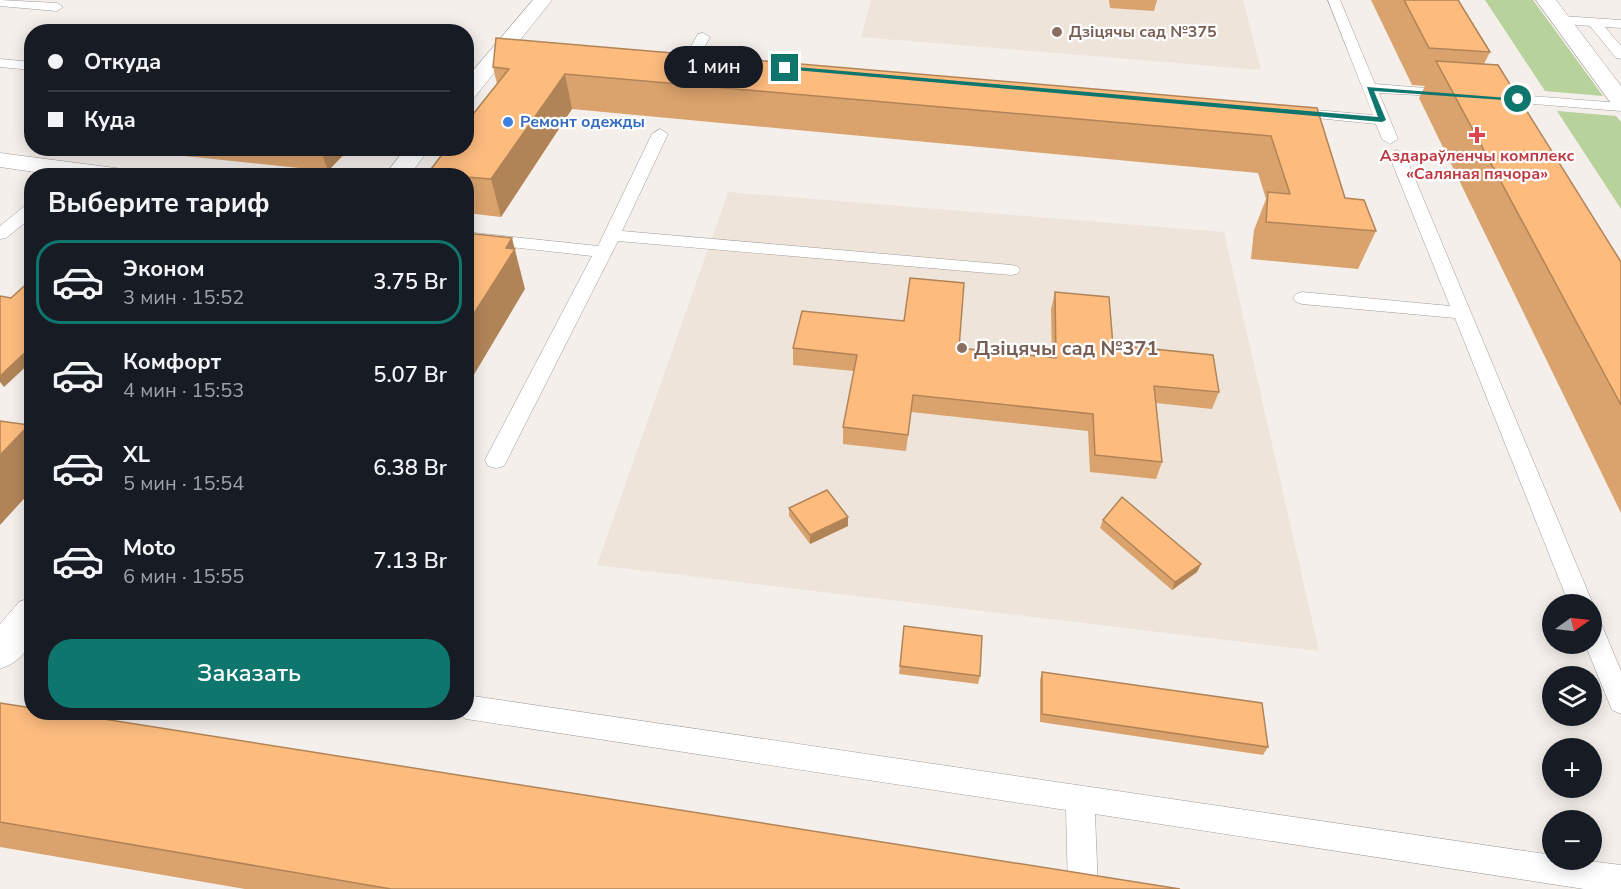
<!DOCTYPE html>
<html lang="ru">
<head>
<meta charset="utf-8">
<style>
	:root { --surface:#171b24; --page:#242831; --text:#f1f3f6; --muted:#9ea1a6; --line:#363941; --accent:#0f766e }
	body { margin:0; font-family:"Nunito Sans",sans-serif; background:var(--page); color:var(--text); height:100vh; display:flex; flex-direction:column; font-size:22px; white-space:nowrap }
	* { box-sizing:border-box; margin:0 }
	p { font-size:20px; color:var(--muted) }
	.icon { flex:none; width:33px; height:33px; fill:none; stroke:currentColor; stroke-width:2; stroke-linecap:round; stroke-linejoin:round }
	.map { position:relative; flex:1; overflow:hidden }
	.sheet { position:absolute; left:24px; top:168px; width:450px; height:552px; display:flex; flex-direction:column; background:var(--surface); border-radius:24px; box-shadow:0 3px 15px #0003 }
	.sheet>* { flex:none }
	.top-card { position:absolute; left:24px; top:24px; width:450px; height:132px; border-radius:24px; box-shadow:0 3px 15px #0003; display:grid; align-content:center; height:132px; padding:0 24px; background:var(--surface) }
	.needle { width:39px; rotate:76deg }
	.fabs { position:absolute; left:1542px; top:594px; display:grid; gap:12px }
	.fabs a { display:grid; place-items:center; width:60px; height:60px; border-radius:50%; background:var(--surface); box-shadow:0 3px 15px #0003; font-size:30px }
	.end { position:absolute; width:27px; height:27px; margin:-14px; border:8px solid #0f766e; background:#fff; box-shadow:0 0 0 3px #fff }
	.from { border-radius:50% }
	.bubble { position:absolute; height:42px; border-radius:21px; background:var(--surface); box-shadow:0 3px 15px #0003; font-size:20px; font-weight:600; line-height:42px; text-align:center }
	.top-card b { display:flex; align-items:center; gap:21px; height:57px; font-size:22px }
	.top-card b+b { border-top:2px solid var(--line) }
	.top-card i { width:15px; height:15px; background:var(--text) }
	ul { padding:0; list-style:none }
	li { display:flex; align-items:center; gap:18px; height:84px; margin:0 12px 9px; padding:0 12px; border:3px solid transparent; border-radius:24px }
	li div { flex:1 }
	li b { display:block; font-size:22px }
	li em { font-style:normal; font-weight:600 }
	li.active { border-color:var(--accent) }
	li>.icon { width:54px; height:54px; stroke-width:1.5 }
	h2 { padding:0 24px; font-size:27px; line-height:72px }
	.action { display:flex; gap:12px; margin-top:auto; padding:12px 24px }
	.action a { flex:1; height:69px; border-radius:24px; background:var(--accent); color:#fff; font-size:24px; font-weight:600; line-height:69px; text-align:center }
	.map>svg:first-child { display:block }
	.built { fill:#eee4da }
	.green { fill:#b7d29b }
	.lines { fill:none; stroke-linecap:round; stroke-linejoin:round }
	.service-casing { stroke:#a09c99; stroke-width:1 }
	.pedestrian-casing { stroke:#a09c99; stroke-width:1 }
	.minor-casing { stroke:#a09c99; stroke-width:1 }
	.service { fill:#fff; fill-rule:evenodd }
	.pedestrian { fill:#fff; fill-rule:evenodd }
	.minor { fill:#fff; fill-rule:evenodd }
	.wall { fill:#daa26c }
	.shaded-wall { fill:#b18458 }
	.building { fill:#fdbc7e; stroke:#b18458; stroke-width:1.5 }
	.route { fill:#0f766e }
	.education-dot { fill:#8d6e63; stroke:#fff; stroke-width:2 }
	.shop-dot { fill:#3f7fe0; stroke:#fff; stroke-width:2 }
	.health-dot { fill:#e0444e; stroke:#fff; stroke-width:2 }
	.labels { text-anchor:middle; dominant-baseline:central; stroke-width:4.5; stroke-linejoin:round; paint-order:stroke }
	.far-education-label { font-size:16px; font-weight:bold; fill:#785e54; stroke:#fff; text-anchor:start }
	.far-shop-label { font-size:16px; font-weight:bold; fill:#366cbe; stroke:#fff; text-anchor:start }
	.far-health-label { font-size:16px; font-weight:bold; fill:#be3a42; stroke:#fff }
	.education-label { font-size:20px; font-weight:bold; fill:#785e54; stroke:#fff; text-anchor:start }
</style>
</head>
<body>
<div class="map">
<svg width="1621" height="889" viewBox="0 0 1621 889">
	<rect width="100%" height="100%" fill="#f4efeb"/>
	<path class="built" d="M871,0H1243L1261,70L861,37Z
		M728,192L1224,232L1319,651L597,565Z"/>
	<path class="green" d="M1485,0H1533L1603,96L1545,91Z
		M1557,111L1616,116L1621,122V209Z"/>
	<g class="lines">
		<defs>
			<path id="service" d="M0,0L57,3L63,7L57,11L0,6Z
				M1328,0H1340L1375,84L1450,90L1455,91L1457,94L1455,97L1379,93L1398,139L1390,144L1382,139L1376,124L1287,115L1285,112L1292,108L1373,115Z
				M1561,16L1621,20V28L1605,27L1621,46V59L1616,58L1590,26L1556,23L1555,20L1556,17Z
				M703,33L710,37L697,60L695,63H685L683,60L698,34Z
				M0,59L32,62V70L0,67Z
				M1490,93L1621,103V111L1485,100L1483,97L1485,94Z
				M660,129L668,134L622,231L1011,265L1017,266L1020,270L1017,274L1011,275L618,241L504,466L496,468L488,466L485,460L592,256L466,242V232L598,246L652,134Z
				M1397,150L1405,155L1593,604L1592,607V604H1569L1455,318L1302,304L1296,302L1293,298L1296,294L1302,292L1450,306L1389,155Z
				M32,203V217L6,238L0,239V226L26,205Z
				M1592,620L1601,623L1621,671V714L1612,710L1585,644H1592Z
				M466,695L1552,855V860H1581L1621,865V889H1584L1095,814L1098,889H1068L1066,810L466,719L456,712H466Z"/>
			<path id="pedestrian" d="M533,0H552L474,98L466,99V79Z
				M406,148H430L409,176H384Z"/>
			<path id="minor" d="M1536,0H1556L1621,86V108L1613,106Z
				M0,153L123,169L132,171L135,176H62L0,167Z
				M32,597C32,630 38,655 0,669V624L19,602Z"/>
		</defs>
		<use href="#service" class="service-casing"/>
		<use href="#pedestrian" class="pedestrian-casing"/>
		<use href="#minor" class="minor-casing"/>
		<use href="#service" class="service"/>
		<use href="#pedestrian" class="pedestrian"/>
		<use href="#minor" class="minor"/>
	</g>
	<path class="wall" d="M1109,0H1157L1154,11L1110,8Z
		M1371,0H1458L1490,52L1484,64L1621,262V513L1419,98L1425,86L1412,85Z
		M493,67L1317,108L1345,198L1376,231L1358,269L1251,259L1254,230L1266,199L1258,173L572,109L501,217L466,213V176H429L428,173L497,84Z
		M32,105V116L27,108Z
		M109,148H350L328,171Z
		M1055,292L1113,345L1219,392L1212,409L1156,403L1162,462L1156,479L1090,472L1088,431L911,412L906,451L843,444V427L854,371L793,365V348H959L1052,357L1051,309Z
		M789,508L848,517V526L810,544L789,516Z
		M1103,520L1201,564L1197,572L1172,590L1100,528Z
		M904,626L980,676L978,684L899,674Z
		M1042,672L1268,747L1263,755L1040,722V680Z
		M0,703L1180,889H245L0,847Z"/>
	<path class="shaded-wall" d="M565,74L572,109L501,217L491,179Z
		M320,148H350L328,171Z
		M512,238L525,289L466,388V326L506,248Z
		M32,346V361L4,387L0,382V376Z
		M29,425L32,428V490L0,525V455Z
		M848,517V526L810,544V535Z
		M1201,564L1197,572L1172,590L1175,582Z"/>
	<path class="building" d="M1404,0H1458L1490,52L1429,48Z
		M496,38L1317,108L1345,198L1364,200L1376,231L1266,222L1268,192L1290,194L1271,136L565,74L491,179L466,177V176H453L428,173L447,148H466V123L509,69L493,67Z
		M1436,61L1498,65L1621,262V405Z
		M466,233L512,238L506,248L515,249L466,326Z
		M910,278L964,283L959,348L1056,358L1055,292L1109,297L1113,345L1213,355L1219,392L1154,386L1162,462L1095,455L1093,414L913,395L908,435L843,427L857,355L793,348L802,311L904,321Z
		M32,279V346L0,376V296L11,298Z
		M0,421L29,425L0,455Z
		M827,490L848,517L810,535L789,508Z
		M1122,497L1201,564L1175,582L1103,520Z
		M904,626L982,636L980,676L900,666Z
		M1042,672L1262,703L1268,747L1042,714Z
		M0,703L32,708V712H59L1180,889H391L0,822Z"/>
	<path class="route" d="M785,66L1378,117L1367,87L1521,99L1518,101L1374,91L1386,120L1382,122L783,69Z"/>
	<g class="education-dot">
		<circle cx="1057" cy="32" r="6"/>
		<circle cx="962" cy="348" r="6"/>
	</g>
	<circle class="shop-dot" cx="508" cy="122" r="6"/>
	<path class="health-dot" d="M1474 126h6v6h6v6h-6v6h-6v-6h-6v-6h6z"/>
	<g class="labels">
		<g class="far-education-label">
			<text x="1069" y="32">Дзіцячы сад №375</text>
		</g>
		<g class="far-shop-label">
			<text x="520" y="122">Ремонт одежды</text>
		</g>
		<g class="far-health-label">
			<text x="1477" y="156">Аздараўленчы комплекс<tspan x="1477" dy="18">«Саляная пячора»</tspan></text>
		</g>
		<g class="education-label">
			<text x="974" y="348">Дзіцячы сад №371</text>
		</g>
	</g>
</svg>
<div class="fabs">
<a><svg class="needle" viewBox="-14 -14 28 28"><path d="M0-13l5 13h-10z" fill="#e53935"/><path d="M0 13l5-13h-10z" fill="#9ea1a6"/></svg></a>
<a><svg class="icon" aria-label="layers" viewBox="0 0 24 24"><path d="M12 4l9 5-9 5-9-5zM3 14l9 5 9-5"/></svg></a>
<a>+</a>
<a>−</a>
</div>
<i class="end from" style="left:1518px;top:99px"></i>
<i class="end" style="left:785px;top:68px"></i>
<div class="bubble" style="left:664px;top:46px;width:99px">1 мин</div>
<div class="top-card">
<b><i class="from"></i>Откуда</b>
<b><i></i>Куда</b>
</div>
<section class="sheet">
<h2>Выберите тариф</h2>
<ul>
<li class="active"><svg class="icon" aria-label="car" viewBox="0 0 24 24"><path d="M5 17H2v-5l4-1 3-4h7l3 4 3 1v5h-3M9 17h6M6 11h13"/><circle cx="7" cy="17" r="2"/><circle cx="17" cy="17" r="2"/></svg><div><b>Эконом</b><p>3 мин · 15:52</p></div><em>3.75 Br</em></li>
<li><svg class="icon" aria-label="car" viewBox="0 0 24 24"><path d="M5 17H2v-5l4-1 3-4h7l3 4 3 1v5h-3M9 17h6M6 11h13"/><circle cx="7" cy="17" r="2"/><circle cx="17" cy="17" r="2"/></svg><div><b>Комфорт</b><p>4 мин · 15:53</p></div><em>5.07 Br</em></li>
<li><svg class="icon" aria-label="car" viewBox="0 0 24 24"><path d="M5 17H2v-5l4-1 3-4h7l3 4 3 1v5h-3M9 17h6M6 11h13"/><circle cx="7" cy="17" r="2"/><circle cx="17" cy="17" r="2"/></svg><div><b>XL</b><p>5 мин · 15:54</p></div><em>6.38 Br</em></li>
<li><svg class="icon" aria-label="car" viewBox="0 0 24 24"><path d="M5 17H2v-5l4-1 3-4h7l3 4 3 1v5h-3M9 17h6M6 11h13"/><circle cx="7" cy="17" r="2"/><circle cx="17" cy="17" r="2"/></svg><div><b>Moto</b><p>6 мин · 15:55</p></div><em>7.13 Br</em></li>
</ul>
<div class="action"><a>Заказать</a></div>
</section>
</div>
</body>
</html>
